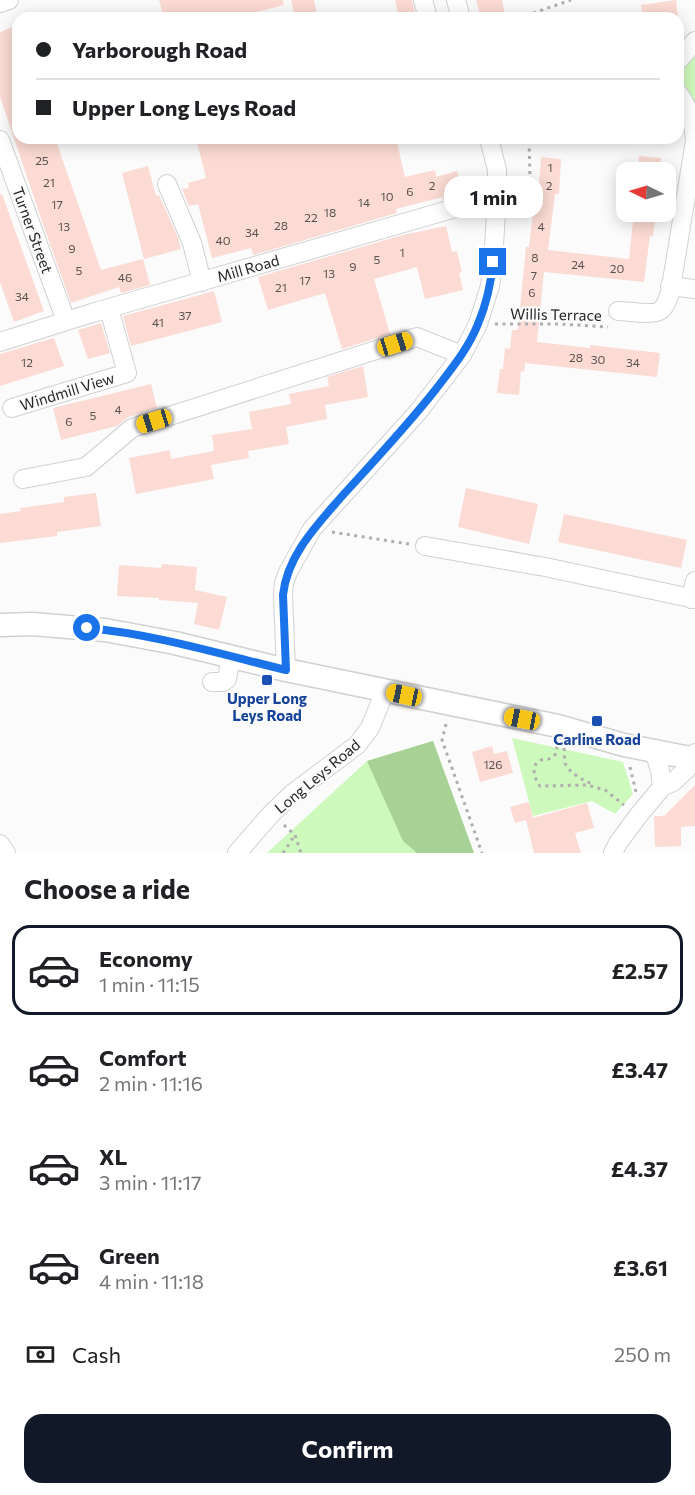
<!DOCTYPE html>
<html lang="en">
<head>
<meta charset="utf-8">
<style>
	:root { --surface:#fff; --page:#f2f2f2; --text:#202124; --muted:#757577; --line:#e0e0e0; --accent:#111827 }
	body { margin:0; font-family:Commissioner,sans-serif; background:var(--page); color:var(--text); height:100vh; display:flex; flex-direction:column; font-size:22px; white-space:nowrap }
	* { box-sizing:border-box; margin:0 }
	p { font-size:20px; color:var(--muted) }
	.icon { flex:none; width:33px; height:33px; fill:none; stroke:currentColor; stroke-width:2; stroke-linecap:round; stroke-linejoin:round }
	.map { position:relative; height:853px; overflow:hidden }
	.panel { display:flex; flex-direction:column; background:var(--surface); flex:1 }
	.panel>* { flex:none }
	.top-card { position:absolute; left:12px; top:12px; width:672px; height:132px; border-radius:18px; box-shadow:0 3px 15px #0003; display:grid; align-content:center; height:132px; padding:0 24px; background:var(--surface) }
	.needle { width:39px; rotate:275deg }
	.tools { position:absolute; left:616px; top:162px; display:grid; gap:12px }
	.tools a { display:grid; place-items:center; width:60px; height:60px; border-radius:12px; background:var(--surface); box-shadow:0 3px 15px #0003; font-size:30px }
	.end { position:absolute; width:27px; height:27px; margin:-14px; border:8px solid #1a73e8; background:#fff; box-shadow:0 0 0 3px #fff }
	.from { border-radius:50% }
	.bubble { position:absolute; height:42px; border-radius:18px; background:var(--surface); box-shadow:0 3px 15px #0003; font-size:20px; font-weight:700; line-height:42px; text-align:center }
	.car { position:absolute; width:18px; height:36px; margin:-18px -9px; border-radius:8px; box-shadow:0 0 4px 2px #0007; background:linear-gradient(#f5c518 24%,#345 0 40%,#f5c518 0 76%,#345 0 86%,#f5c518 0) }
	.top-card b { display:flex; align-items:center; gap:21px; height:57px; font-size:22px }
	.top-card b+b { border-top:2px solid var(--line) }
	.top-card i { width:15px; height:15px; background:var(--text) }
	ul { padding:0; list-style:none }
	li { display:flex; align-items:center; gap:18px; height:90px; margin:0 12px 9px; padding:0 12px; border:3px solid transparent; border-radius:18px }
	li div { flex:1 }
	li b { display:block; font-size:22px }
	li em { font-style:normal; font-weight:700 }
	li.on { border-color:var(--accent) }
	li>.icon { width:54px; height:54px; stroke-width:1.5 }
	h2 { padding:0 24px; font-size:27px; line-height:72px }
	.pay { display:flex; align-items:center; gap:15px; height:66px; padding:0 24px; font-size:22px }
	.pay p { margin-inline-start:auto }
	.button { display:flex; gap:12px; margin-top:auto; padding:12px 24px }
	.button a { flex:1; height:69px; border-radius:18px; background:var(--accent); color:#fff; font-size:24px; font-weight:700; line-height:69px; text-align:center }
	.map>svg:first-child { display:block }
	.green { fill:#cef9bc }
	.forest { fill:#a8d195 }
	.building { fill:#fbdbd3 }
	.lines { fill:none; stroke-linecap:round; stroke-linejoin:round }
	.minor-casing { stroke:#d1d1d2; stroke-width:20 }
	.major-casing { stroke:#d1d1d2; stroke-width:25 }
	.path { stroke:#aeaeaf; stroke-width:3; stroke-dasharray:3 4.5; stroke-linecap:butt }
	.minor { stroke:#fff; stroke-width:18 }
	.major { stroke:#fff; stroke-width:22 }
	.route { stroke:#1a73e8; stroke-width:8 }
	.transit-dot { fill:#1a4fb4; stroke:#fbfbfc; stroke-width:2 }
	.labels { text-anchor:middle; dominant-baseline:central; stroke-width:4.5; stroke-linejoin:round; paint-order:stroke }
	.number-label { font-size:12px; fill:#5a5251 }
	.street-label { font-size:15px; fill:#252526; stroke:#fbfbfc }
	.transit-label { font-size:15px; font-weight:bold; fill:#164399; stroke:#fbfbfc }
</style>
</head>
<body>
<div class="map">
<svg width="695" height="853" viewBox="0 0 695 853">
	<rect width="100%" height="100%" fill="#fbfbfc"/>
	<path class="green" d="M695,50V104C677,84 680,70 695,50Z
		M512,738L623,762L633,794L615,814L592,801L533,816Z
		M433,741L474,853H267L367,761Z"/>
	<path class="forest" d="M433,741L474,853H417L403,841L367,761Z"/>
	<path class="building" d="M159,0H283L284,5L233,18H164Z
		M291,0H314L318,18H295Z
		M395,0H412L416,18H399Z
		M476,0H502L505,14L491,18H481Z
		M676,0L678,18H643L641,5Z
		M18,25V138H55L101,270L143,259L150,285L121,293L119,287L71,303L44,227L0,97V32Z
		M196,138H396L405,177L435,170L436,177L457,171L463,194L443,200V197L396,209L397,213L253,255L251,248L212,258L198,204L189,206L182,189L189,188L188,183L206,178Z
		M639,156L661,158L659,172H638Z
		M541,157L561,159L559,194H555L548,250L629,259L634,212H656L653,237L650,236L644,282L544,272L537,342L590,348V345L660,353L657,377L525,363L524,372L521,371L519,395L497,393L500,369H503L505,348L510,349L512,330H518L526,247H529L535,198L538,199Z
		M148,166L156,196L159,195L178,238L181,249L144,259L122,173Z
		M0,194H2L44,311L14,322L0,282Z
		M446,226L452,252L457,251L462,272L459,273L463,290L425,299L417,267L374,279L390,334L342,349L325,293L268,310L258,277L403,235Z
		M214,291L222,322L131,346L123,316Z
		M101,323L110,353L88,359L78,330Z
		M54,338L64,366L0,386V354Z
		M363,366L368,397L325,405L327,419L286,427L289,444L248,451L249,458L211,465L214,479L136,494L129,458L170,450L171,459L214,451L212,435L252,429L249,412L291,404L289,394L329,386L327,377Z
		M151,384L157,408L128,417L117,426L61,440L53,408Z
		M466,488L538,504L529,544L458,527Z
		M96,493L101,526L57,532V536L0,543V514L21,511L20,508L64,502V497Z
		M564,514L687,540L681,568L558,542Z
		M162,564L197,567L195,590L227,597L219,630L194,624L198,603L159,600V598L117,596L119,565L161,568Z
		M492,746L494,754L507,751L513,773L480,782L472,752Z
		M695,785V826L681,827V846L655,847L654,816H664Z
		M529,802L533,818L587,803L594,828L575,833L581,853H534L526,820L515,823L510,807Z"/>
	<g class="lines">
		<defs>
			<path id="minor" d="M423,0L428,18
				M456,0L461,18
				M0,3L9,0
				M678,61L695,41
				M678,93C688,107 694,122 695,139
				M0,140L66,321
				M167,184L192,243L202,282
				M670,286L695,289
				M618,311C628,311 654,316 661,310C666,306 668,298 670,293L695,141
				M0,342L92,313L497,196
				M12,408L127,373L109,309
				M23,479L86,467L132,428L417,337L462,355
				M425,546L545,567L695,599
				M691,599L695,581
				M286,670L283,595L284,583L288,572L312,529L418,412L462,355L478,324L490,286L493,262L497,196V170L489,138
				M212,682H223L227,679L231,657
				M654,751L660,770L662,787
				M0,844L6,853
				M237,853L271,814L293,793L357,745L370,728L385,691
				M613,853L618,843L638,816L662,787L673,782L686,770L695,753"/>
			<path id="major" d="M0,625L32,624L105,630L175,643L286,670L558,726L624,745L695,759"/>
		</defs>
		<use href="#minor" class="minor-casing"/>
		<use href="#major" class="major-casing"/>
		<path class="path" d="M519,18L571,0
			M515,187L530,180L529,138
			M495,324H560L608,327
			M332,532L409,544
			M446,724L442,740L482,853
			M557,746C557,751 556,756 551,758C548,760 544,759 541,760C530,765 534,778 540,786L587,785L605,790L624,805
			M564,748C565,753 564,758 565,763C569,773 583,780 592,784
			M630,767L636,792
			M284,825L295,835L301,853
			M283,853L295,835"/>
		<use href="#minor" class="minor"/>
		<use href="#major" class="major"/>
	</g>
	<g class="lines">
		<path class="route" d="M87,628C154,634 220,654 286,670L283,595C287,555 318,524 343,495C375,460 407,426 436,389C452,368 468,349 478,324C486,305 491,284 493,262"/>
	</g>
	<g class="transit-dot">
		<rect x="261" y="674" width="12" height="12" rx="3"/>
		<rect x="591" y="715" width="12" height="12" rx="3"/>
	</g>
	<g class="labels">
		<g class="number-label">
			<text x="42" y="160">25</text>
			<text x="550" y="167">1</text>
			<text x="49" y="182">21</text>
			<text x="432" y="185">2</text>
			<text x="549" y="185">2</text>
			<text x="410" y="191">6</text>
			<text x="387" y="196">10</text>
			<text x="364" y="202">14</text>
			<text x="57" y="204">17</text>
			<text x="330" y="212">18</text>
			<text x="311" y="217">22</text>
			<text x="281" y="225">28</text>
			<text x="64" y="226">13</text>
			<text x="541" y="226">4</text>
			<text x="252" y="232">34</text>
			<text x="223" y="240">40</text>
			<text x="72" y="248">9</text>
			<text x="402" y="252">1</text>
			<text x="535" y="257">8</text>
			<text x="377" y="259">5</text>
			<text x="578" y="264">24</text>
			<text x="353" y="266">9</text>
			<text x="617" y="268">20</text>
			<text x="79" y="270">5</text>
			<text x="329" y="273">13</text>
			<text x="534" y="275">7</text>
			<text x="125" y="277">46</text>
			<text x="305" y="280">17</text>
			<text x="281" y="287">21</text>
			<text x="532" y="292">6</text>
			<text x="22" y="296">34</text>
			<text x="185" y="315">37</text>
			<text x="158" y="322">41</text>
			<text x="576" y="357">28</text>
			<text x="598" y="359">30</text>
			<text x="27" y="362">12</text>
			<text x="633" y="362">34</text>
			<text x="118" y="409">4</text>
			<text x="93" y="415">5</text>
			<text x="69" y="421">6</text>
			<text x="493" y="764">126</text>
		</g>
		<g class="street-label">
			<text transform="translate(33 230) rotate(70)">Turner Street</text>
			<text transform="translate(248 268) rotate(-16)">Mill Road</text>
			<text transform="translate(556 314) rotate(1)">Willis Terrace</text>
			<text transform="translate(67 391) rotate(-17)">Windmill View</text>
			<text transform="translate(317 776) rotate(-40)">Long Leys Road</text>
		</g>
		<g class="transit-label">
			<text x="267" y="698">Upper Long<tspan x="267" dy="17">Leys Road</tspan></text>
			<text x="597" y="739">Carline Road</text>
		</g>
	</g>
</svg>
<div class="tools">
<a><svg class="needle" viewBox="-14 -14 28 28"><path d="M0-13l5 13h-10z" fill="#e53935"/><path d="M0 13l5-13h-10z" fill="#757577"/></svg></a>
</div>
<i class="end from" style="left:87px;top:628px"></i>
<i class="end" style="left:493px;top:262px"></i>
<div class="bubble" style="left:444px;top:176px;width:99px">1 min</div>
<i class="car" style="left:395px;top:344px;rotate:73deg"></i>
<i class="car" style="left:154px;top:421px;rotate:253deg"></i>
<i class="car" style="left:404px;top:695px;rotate:282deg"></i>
<i class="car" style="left:522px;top:719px;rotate:281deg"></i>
<div class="top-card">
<b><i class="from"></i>Yarborough Road</b>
<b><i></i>Upper Long Leys Road</b>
</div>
</div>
<section class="panel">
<h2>Choose a ride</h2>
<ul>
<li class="on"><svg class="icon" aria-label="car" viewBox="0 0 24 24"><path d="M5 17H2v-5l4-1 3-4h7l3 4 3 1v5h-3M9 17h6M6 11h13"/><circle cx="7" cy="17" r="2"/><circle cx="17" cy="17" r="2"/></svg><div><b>Economy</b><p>1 min · 11:15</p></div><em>£2.57</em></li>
<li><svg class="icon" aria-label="car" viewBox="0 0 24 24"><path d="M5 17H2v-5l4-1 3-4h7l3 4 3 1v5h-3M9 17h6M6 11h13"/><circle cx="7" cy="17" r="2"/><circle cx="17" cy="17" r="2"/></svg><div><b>Comfort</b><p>2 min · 11:16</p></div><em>£3.47</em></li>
<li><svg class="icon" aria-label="car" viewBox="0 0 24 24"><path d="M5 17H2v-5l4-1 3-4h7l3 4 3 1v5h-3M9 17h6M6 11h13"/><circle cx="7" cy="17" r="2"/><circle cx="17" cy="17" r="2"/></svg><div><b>XL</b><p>3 min · 11:17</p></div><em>£4.37</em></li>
<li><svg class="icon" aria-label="car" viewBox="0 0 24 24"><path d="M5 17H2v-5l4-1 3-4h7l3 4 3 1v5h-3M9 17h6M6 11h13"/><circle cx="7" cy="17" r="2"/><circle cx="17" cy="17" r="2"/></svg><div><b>Green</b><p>4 min · 11:18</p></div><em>£3.61</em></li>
</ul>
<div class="pay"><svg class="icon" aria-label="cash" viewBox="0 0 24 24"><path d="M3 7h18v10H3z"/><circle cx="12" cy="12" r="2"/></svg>Cash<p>250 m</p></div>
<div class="button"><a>Confirm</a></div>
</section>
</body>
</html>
